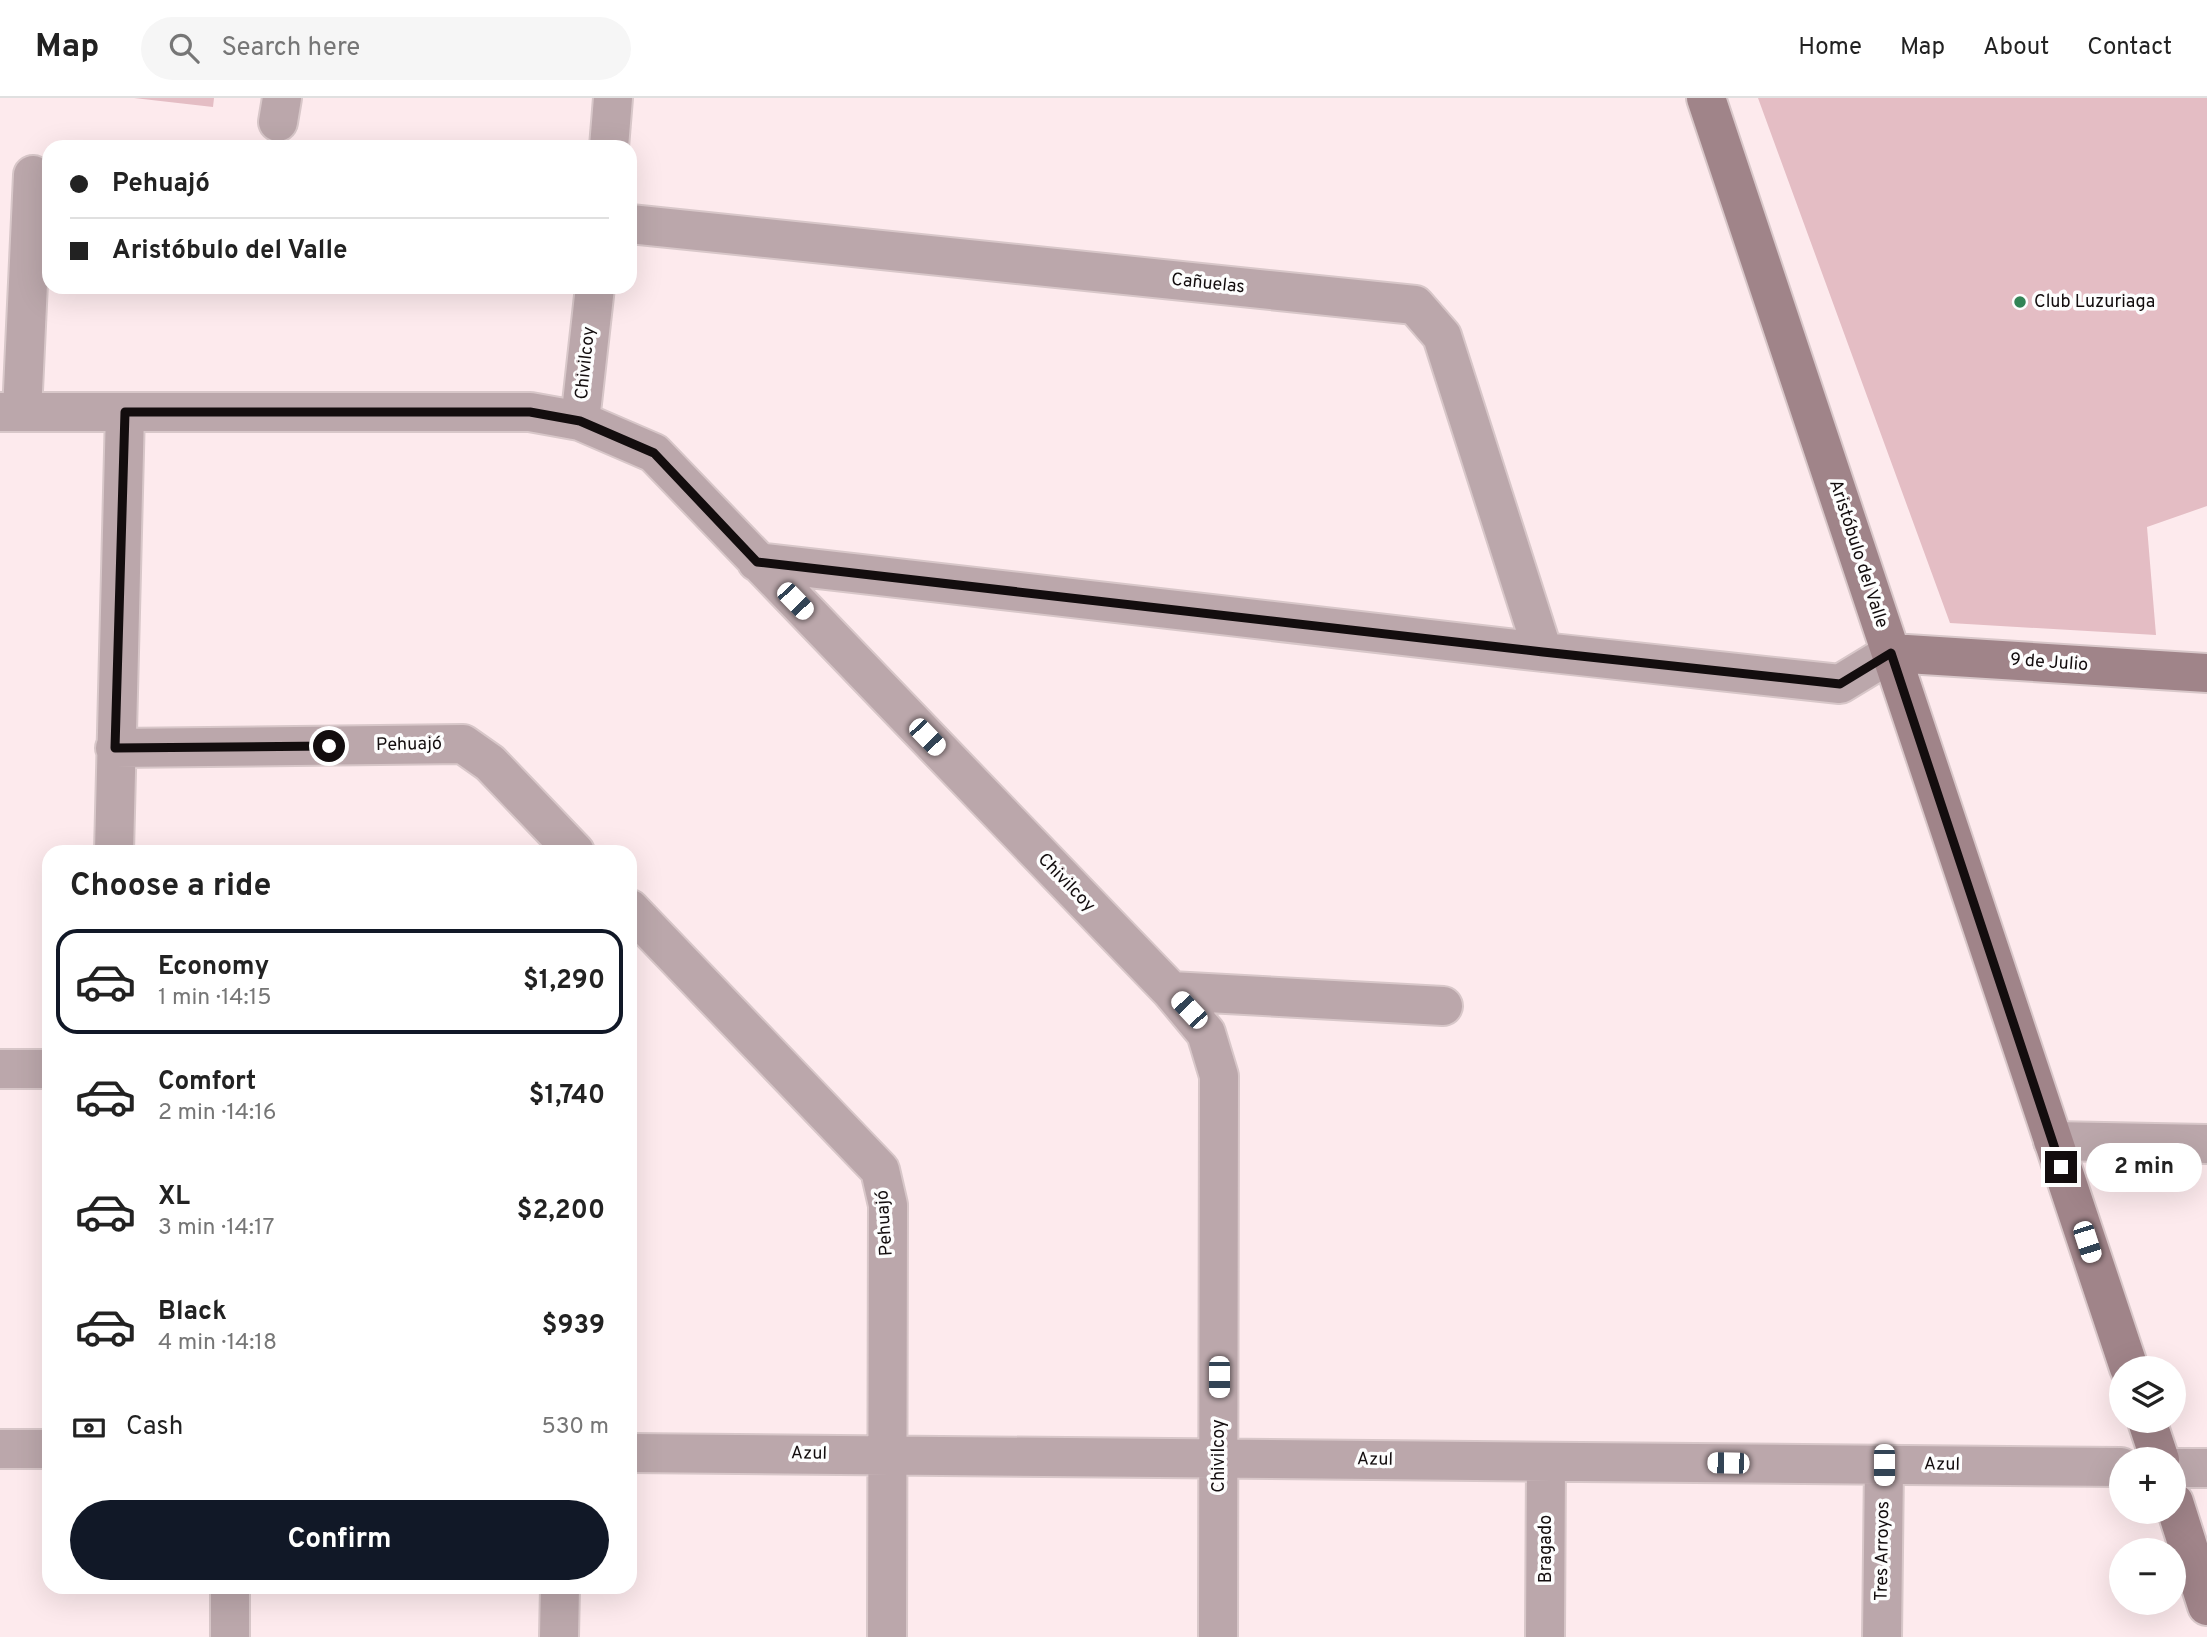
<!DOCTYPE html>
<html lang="en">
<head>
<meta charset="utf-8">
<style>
	:root { --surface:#fff; --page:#f6f6f6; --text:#222; --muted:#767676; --line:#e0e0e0; --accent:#111827 }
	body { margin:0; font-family:Overpass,sans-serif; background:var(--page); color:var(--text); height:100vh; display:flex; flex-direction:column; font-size:26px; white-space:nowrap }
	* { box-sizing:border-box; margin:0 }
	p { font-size:23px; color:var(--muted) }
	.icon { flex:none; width:38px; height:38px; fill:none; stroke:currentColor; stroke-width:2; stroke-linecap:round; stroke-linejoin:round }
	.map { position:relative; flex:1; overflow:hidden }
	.sheet { position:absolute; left:42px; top:747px; width:595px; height:749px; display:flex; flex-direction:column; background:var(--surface); border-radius:21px; box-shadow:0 7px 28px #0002 }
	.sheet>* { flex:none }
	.hud { position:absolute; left:42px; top:42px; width:595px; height:154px; border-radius:21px; box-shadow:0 7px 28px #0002; display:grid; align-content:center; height:154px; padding:0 28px; background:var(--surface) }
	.tools { position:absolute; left:2109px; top:1258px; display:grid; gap:14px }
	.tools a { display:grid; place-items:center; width:77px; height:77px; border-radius:50%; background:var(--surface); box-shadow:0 7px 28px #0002; font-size:35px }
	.end { position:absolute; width:32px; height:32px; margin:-16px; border:9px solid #130d0e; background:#fff; box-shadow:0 0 0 4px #fff }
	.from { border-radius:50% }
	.bubble { position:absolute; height:49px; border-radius:24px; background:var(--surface); box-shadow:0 7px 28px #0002; font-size:23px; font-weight:700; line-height:49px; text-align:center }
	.car { position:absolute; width:21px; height:42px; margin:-21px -10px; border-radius:9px; box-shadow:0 0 5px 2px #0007; background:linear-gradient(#fff 24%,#345 0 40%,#fff 0 76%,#345 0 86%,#fff 0) }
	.hud b { display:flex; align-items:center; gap:24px; height:66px; font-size:26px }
	.hud b+b { border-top:2px solid var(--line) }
	.hud i { width:18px; height:18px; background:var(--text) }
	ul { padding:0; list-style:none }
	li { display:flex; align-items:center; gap:21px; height:105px; margin:0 14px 10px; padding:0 14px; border:4px solid transparent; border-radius:21px }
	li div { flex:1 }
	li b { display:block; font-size:26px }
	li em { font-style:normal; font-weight:700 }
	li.selected { border-color:var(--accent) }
	li>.icon { width:63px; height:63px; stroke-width:1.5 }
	h2 { padding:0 28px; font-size:32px; line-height:84px }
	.pay { display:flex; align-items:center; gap:18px; height:77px; padding:0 28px; font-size:26px }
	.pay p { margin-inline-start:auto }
	.primary-button { display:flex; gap:14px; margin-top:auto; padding:14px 28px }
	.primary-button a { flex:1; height:80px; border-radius:42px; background:var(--accent); color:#fff; font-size:28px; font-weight:700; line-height:80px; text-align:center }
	header { display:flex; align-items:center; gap:42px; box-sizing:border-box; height:98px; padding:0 35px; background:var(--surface); border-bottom:2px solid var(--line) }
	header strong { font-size:33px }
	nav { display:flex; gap:38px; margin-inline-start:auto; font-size:24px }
	.search { width:490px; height:63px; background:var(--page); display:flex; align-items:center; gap:18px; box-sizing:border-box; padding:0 24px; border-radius:38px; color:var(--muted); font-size:26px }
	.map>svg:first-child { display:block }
	.green { fill:#e4bdc4 }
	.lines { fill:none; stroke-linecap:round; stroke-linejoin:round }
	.street-casing { stroke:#d8c7c9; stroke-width:42 }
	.secondary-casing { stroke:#d8c7c9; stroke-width:42 }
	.street { stroke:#bba7ab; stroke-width:38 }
	.secondary { stroke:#a08489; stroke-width:38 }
	.route { stroke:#130d0e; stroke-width:9 }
	.poi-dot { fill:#328456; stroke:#fdfdfd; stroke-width:2.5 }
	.labels { text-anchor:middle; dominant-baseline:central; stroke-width:7; stroke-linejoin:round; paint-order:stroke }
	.street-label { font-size:18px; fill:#130d0e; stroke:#fdfdfd }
	.poi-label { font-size:18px; fill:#130d0e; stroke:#fdfdfd; text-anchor:start }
</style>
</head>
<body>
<header>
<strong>Map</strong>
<div class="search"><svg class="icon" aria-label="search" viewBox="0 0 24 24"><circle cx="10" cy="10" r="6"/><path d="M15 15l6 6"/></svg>Search here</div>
<nav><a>Home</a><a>Map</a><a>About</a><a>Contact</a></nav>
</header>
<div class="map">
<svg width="2207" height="1539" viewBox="0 0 2207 1539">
	<rect width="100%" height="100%" fill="#fdeaed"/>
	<path class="green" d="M134,0H214L213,9Z
		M1758,0H2207V408L2147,429L2156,537L1950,525Z"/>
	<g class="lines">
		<defs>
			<path id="street" d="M278,24L282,0
				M609,49L613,0
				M630,126L1415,207L1442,238L1543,554
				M595,189L580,323L654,355L1171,893L1206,935L1219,978L1218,1539
				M0,314H530L580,323
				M22,314L33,77
				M757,464L1543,554L1840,586L1891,555
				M115,650L463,646L490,665L575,754
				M114,754L125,314
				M630,811L880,1072L888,1107L887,1539
				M1171,893L1443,908
				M0,971H49
				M2053,1043L2207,1046
				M0,1351H49
				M630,1355L2121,1369
				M2174,1370H2207
				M230,1489V1539
				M559,1539L560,1489
				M1545,1539L1546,1364
				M1882,1539L1884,1367"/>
			<path id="secondary" d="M1706,0L2129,1270
				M1891,555L2207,575
				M2147,1323L2160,1362
				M2174,1404L2207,1508"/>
		</defs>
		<use href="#street" class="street-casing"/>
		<use href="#secondary" class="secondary-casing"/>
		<use href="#street" class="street"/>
		<use href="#secondary" class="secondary"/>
	</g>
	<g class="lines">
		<path class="route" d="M329,648L115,650L125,314H530L580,323L654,355L757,464L1543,554L1840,586L1891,555L2061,1069"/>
	</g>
	<circle class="poi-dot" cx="2020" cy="204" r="7"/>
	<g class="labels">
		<g class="street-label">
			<text transform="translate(1208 186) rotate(6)">Cañuelas</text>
			<text transform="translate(586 265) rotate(-84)">Chivilcoy</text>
			<text transform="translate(1858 456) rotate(72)">Aristóbulo del Valle</text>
			<text transform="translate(2049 565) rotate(4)">9 de Julio</text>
			<text transform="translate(409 647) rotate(-1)">Pehuajó</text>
			<text transform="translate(1066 785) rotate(46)">Chivilcoy</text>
			<text transform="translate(885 1125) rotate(-94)">Pehuajó</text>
			<text transform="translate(809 1356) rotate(1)">Azul</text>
			<text transform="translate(1219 1358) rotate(-90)">Chivilcoy</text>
			<text transform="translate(1375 1362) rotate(1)">Azul</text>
			<text transform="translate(1942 1367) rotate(1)">Azul</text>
			<text transform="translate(1546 1451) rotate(-90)">Bragado</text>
			<text transform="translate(1883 1453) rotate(-89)">Tres Arroyos</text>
		</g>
		<g class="poi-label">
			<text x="2034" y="204">Club Luzuriaga</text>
		</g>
	</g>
</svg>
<div class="tools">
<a><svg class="icon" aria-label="layers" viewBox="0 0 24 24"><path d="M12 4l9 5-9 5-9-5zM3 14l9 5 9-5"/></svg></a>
<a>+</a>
<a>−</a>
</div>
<i class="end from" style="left:329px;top:648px"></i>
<i class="end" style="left:2061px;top:1069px"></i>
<div class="bubble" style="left:2086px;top:1045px;width:116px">2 min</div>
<i class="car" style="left:795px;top:503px;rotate:136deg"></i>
<i class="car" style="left:927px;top:639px;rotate:136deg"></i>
<i class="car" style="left:1189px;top:912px;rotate:317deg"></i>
<i class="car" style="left:2087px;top:1144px;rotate:162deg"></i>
<i class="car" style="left:1219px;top:1279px;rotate:180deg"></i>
<i class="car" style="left:1728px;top:1365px;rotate:271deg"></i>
<i class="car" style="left:1884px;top:1367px;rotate:180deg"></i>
<div class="hud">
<b><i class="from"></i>Pehuajó</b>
<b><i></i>Aristóbulo del Valle</b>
</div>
<section class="sheet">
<h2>Choose a ride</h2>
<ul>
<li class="selected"><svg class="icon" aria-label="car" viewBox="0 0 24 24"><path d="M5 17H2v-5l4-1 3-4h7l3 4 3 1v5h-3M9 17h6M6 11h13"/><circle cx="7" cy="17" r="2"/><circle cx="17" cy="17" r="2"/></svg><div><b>Economy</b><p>1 min · 14:15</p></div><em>$1,290</em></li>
<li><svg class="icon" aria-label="car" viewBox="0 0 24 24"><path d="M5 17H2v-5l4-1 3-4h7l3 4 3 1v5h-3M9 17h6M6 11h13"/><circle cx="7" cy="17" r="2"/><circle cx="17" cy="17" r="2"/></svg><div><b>Comfort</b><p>2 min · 14:16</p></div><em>$1,740</em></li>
<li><svg class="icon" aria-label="car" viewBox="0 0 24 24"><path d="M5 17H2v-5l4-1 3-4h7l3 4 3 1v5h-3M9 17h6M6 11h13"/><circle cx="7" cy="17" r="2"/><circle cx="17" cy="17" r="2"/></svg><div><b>XL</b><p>3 min · 14:17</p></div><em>$2,200</em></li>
<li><svg class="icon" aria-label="car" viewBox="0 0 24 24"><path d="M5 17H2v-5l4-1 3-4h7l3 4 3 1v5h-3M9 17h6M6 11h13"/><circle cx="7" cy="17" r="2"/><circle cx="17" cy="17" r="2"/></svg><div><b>Black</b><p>4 min · 14:18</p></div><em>$939</em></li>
</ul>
<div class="pay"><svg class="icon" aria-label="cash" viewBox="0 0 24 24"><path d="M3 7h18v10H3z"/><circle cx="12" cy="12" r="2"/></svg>Cash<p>530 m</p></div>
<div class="primary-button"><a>Confirm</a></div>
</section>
</div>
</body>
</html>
